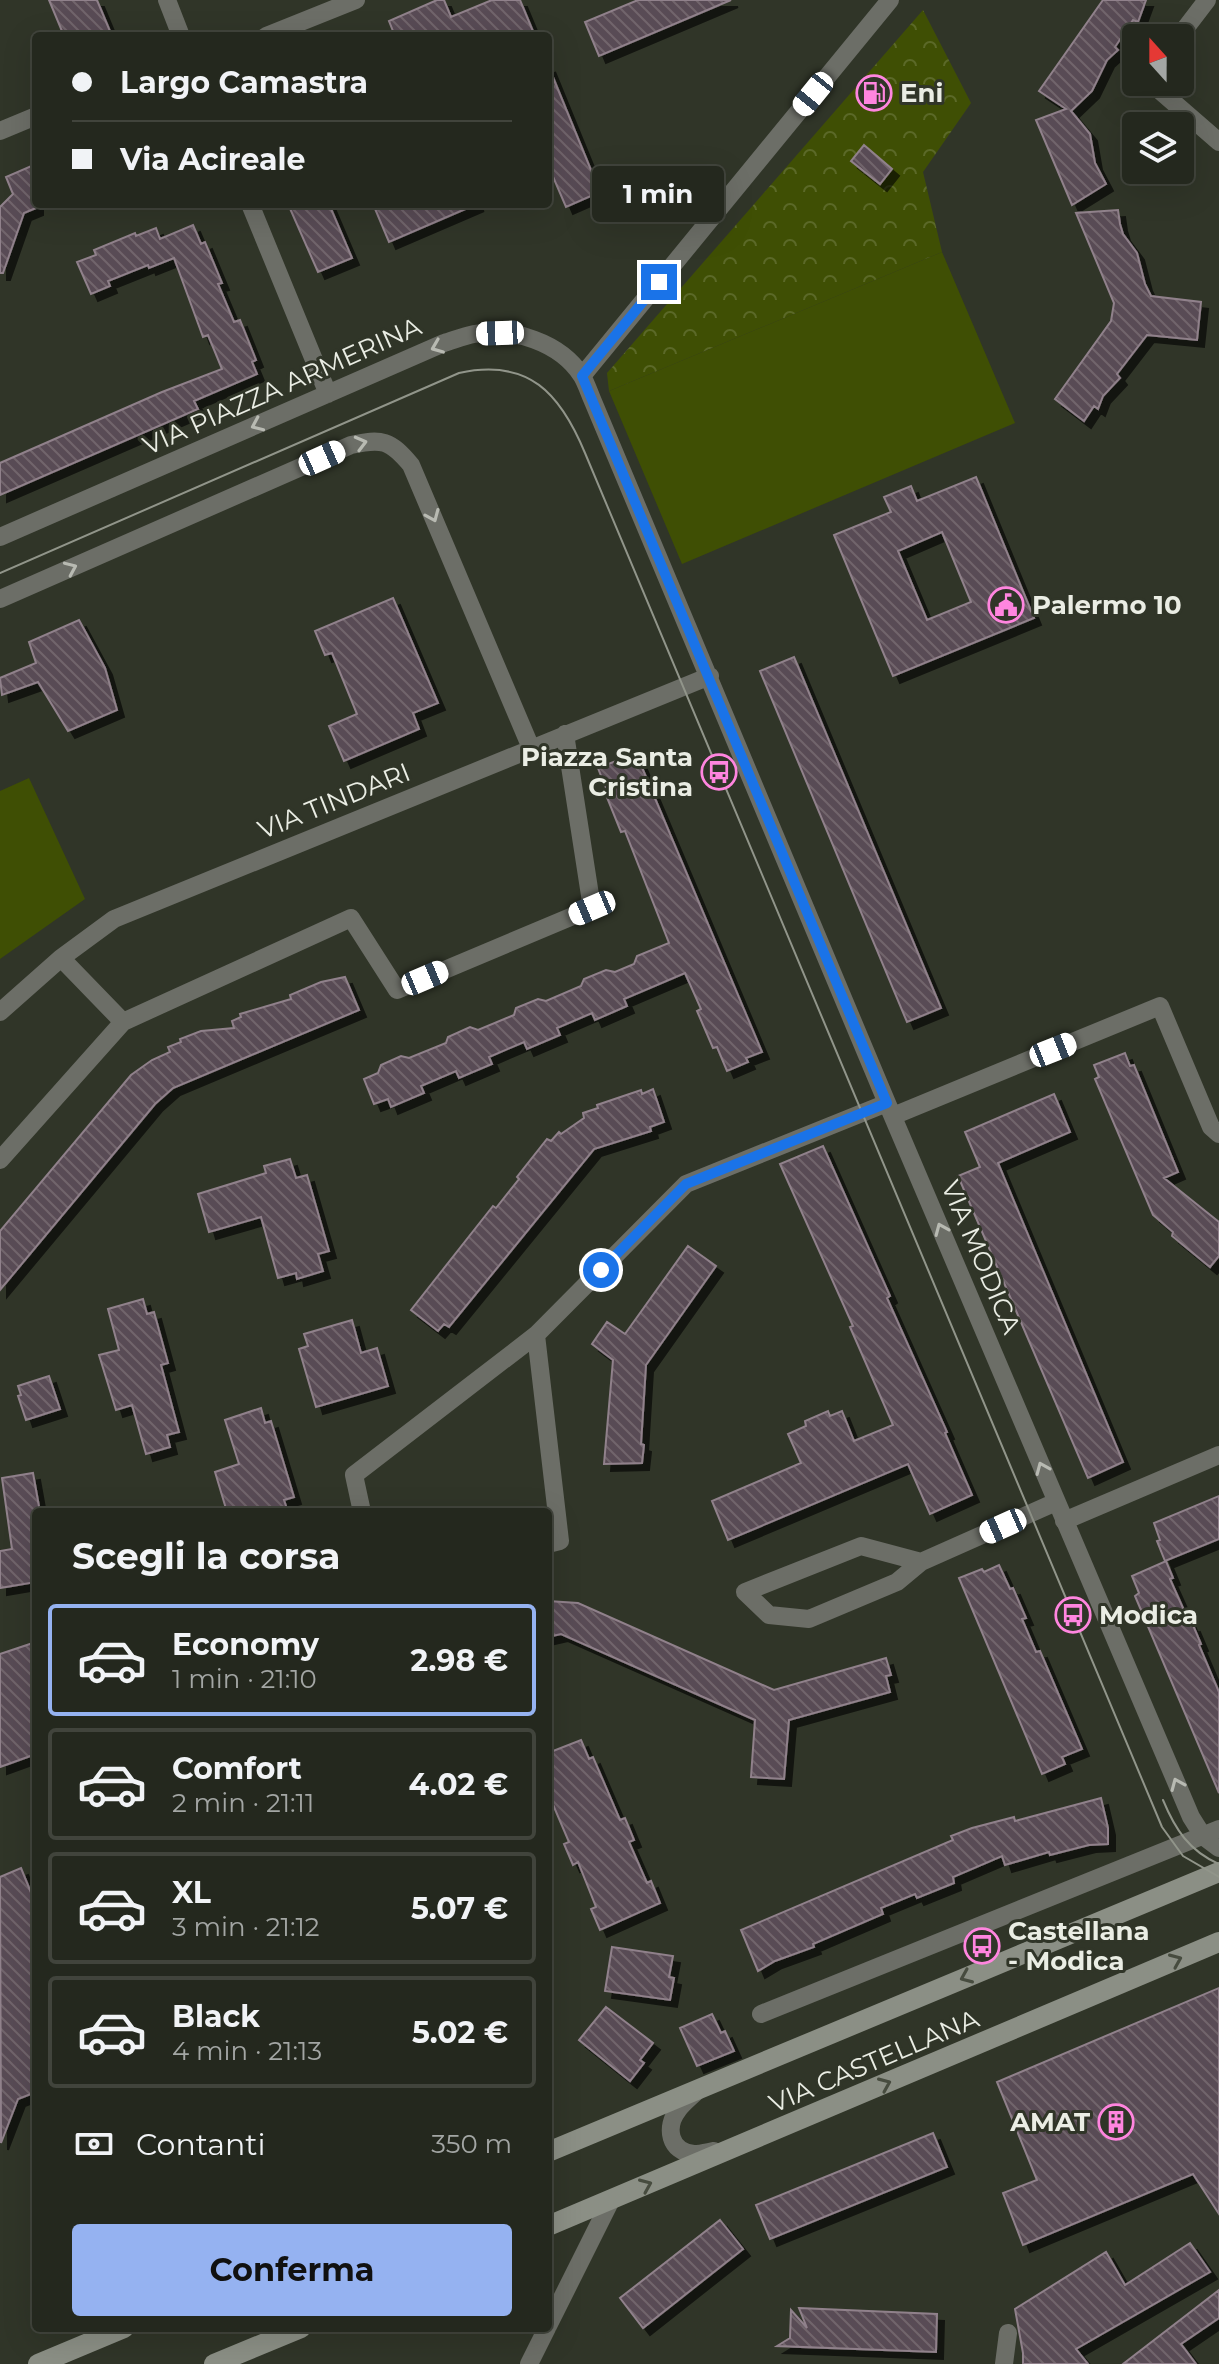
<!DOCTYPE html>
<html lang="it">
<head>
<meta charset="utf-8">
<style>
	:root { --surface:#24281e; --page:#30342b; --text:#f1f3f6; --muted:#a3a6a4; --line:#41443c; --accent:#95b2f1 }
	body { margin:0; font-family:Montserrat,sans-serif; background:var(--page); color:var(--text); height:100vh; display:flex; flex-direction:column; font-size:30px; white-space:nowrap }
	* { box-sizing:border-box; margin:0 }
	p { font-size:26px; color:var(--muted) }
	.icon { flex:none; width:44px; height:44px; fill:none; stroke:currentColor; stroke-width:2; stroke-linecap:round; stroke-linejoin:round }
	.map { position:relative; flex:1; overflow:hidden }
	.sheet { position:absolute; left:32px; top:1508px; width:520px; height:824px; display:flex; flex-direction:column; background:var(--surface); border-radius:8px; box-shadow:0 8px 32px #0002,0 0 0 2px var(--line) }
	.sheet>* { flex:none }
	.guide { position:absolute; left:32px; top:32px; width:520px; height:176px; border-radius:8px; box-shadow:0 8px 32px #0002,0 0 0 2px var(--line); display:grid; align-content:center; height:176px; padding:0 40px; background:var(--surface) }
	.needle { width:52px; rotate:339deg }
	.buttons { position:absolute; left:1122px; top:24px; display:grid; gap:16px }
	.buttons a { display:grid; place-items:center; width:72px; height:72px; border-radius:8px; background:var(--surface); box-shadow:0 8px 32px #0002,0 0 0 2px var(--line); font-size:40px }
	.end { position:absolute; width:36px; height:36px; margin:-18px; border:10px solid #1a73e8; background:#fff; box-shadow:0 0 0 4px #fff }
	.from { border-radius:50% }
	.bubble { position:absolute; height:56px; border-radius:8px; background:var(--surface); box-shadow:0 8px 32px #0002,0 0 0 2px var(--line); font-size:26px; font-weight:700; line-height:56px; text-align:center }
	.car { position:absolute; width:24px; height:48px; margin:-24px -12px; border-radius:10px; box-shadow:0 0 6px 2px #0007; background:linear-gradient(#fff 24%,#345 0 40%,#fff 0 76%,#345 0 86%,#fff 0) }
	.guide b { display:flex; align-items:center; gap:28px; height:76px; font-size:30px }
	.guide b+b { border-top:2px solid var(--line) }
	.guide i { width:20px; height:20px; background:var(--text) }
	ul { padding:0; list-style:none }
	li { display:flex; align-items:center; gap:24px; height:112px; margin:0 16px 12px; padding:0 24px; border:4px solid var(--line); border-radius:8px }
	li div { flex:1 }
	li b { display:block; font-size:30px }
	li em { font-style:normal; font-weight:700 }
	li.current { border-color:var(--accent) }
	li>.icon { width:72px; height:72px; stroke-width:1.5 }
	h2 { padding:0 40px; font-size:36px; line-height:96px }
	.pay { display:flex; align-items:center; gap:20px; height:88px; padding:0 40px; font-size:30px }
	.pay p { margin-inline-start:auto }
	.button { display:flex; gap:16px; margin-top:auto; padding:16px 40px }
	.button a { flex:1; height:92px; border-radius:8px; background:var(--accent); color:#111; font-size:32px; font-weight:700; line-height:92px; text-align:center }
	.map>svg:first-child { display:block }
	.grass { fill:#3f4f04 }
	.park { fill:url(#park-crowns) }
	.building { fill:url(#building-back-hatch); stroke:#90818b; stroke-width:2; fill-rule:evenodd; filter:url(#shadow) }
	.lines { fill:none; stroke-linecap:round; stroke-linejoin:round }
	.street { stroke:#6c6e67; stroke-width:18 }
	.secondary { stroke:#8b8f85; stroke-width:20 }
	.tram { stroke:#91958a; stroke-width:2 }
	.oneway { stroke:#b8bab2 }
	.oneway2 { stroke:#474c3f }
	.route { stroke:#1a73e8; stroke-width:10 }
	.labels { text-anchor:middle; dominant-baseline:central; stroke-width:6; stroke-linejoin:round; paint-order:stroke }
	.poi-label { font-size:26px; font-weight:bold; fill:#eaede4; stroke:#303528; text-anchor:start }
	.street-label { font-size:26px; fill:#eaede4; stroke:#303528 }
</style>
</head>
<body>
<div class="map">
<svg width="1219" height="2364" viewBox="0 0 1219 2364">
	<defs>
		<pattern id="park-crowns" width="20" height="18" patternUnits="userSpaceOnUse" patternTransform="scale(2)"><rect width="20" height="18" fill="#3f4f04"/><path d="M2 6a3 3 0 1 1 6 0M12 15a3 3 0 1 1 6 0" fill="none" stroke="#5b6928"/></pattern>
		<pattern id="building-back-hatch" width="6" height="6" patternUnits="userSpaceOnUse" patternTransform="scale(2)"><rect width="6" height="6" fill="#594b54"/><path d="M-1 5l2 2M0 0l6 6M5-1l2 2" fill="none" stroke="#71656c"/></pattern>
		<filter id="shadow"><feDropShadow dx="7" dy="7" stdDeviation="0" flood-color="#0009"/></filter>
	</defs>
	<rect width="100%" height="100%" fill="#303528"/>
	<path class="grass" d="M942,252L1015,423L682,564L609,391Z
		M29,778L85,899L0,959V791Z"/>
	<path class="park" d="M923,10L971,103L923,172L942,252L609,391L607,373Z"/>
	<path class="building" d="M49,0H97L112,36H64Z
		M437,0H444L451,17L492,0H520L535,36H395L389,21Z
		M638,0H731L599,56L585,22Z
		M1103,0H1146L1138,22L1133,20L1115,47L1118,50L1107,60L1092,91L1071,111L1090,134L1095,163L1106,184L1072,205L1036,120L1066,109L1039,91Z
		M548,65L600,192L566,207L548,165Z
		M864,145L892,169L880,184L851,161Z
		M36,164V208L24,213L3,273H0V207L13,194L6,177Z
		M288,204H329L352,258L318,272Z
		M373,204H477L389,242Z
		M1118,210L1120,224L1123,234L1137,253L1145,284L1151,296L1201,302L1197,340L1147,335L1117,374L1120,378L1103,396L1098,409L1094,406L1084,421L1055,399L1111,321L1114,303L1076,213Z
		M193,225L201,244L205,242L222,283L218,284L234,322L240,320L256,360L252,362L257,374L194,401L198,409L0,495V463L162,392L222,369L208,335L203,337L174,258L149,268L148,265L108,281L110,286L91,294L77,262L96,255L94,250L135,233L136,236L156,228L160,239Z
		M976,477L1034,618L893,676L834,535L891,512L884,497L911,486L917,501ZM942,532L971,602L927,620L898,551Z
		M393,598L438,703L413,713L419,729L344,761L329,726L357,714L332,653L325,655L315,631Z
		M79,620L105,668L117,710L68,731L38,682L2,695L0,678L36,663L29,642Z
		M794,657L941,1008L907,1022L760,671Z
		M638,758L762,1052L746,1058L748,1062L727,1071L717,1047L713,1048L697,1011L701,1009L685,973L624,999L627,1006L595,1020L592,1013L557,1028L560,1035L527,1049L524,1042L489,1057L492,1064L459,1078L456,1071L421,1086L424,1093L391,1107L388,1099L374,1104L364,1079L378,1073L381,1065L401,1056L409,1058L446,1043L448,1037L470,1027L478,1030L514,1015L516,1008L538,999L546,1001L581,986L584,979L606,970L615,972L634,964L637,956L669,943L625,831L621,832L606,795L608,794L598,768L621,759L623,765Z
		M345,977L359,1010L173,1088L155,1104L0,1290V1231L131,1075L152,1060L170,1052L168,1047L181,1042L180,1039L201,1031L234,1028L232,1021L241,1017L240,1014L291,999L290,995L321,982Z
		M1125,1053L1130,1066L1134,1065L1178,1172L1164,1178L1219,1222V1256L1210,1267L1172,1236L1173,1232L1153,1215L1095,1079L1099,1077L1094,1065Z
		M653,1089L664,1122L650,1127L651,1131L594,1149L449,1327L444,1324L438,1331L411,1310L493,1206L496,1208L519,1179L517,1177L547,1139L551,1141L559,1132L561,1134L584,1118L583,1113L598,1108L597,1105L641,1090L642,1094Z
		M1054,1094L1070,1132L998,1163L1123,1462L1088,1478L958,1176L980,1167L965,1132Z
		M823,1146L890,1296L887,1298L947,1432L945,1433L972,1495L930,1514L908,1464L728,1540L712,1501L801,1463L788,1434L806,1426L805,1421L828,1411L830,1416L842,1411L854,1441L893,1425L850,1327L853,1326L780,1164Z
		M290,1159L296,1178L307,1175L329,1251L318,1254L323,1271L297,1279L296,1273L278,1278L261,1217L209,1232L198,1194L266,1173L264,1166Z
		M688,1246L716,1266L646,1365L641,1444L644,1445L642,1463L604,1464L613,1360L592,1344L607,1322L625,1334Z
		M143,1299L147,1314L154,1312L168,1363L161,1365L179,1432L167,1435L170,1447L146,1454L132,1405L116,1410L99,1355L119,1350L108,1309Z
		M352,1320L361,1353L377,1348L388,1386L316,1407L299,1349L308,1346L304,1334Z
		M49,1376L60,1409L26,1420L18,1396L21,1395L18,1386Z
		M261,1408L265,1423L271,1421L294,1497L284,1500L288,1512H227L215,1472L239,1464L225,1420Z
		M33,1473L40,1512H36V1582L0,1588V1551L12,1549L2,1478Z
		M1219,1496V1539L1165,1561L1157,1541L1160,1540L1154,1523Z
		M1166,1561L1173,1578L1170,1579L1191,1626L1193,1625L1201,1644L1199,1645L1219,1692V1793L1135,1596L1139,1593L1132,1576Z
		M999,1565L1010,1589L1013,1588L1026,1618L1022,1619L1036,1652L1040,1651L1082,1749L1062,1757L1065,1764L1042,1774L959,1578L982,1569L984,1572Z
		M548,1601L578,1603L774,1690L886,1658L891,1675L886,1676L890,1692L789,1720L784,1779L751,1777L755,1720L561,1634L548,1637Z
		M36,1642V1754L0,1767V1654Z
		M581,1740L589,1759L593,1757L620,1820L625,1818L634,1840L629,1842L647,1883L651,1881L660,1903L600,1930L591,1909L596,1907L578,1862L573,1865L564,1844L569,1842L548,1793V1753Z
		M1101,1798L1108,1828V1844L1089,1845L1050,1855L1049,1852L1005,1865L1002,1856L953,1877L954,1883L917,1898L915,1894L881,1908L883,1914L813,1944L814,1947L775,1961L758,1971L741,1930L953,1840L951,1836L972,1828L1014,1817L1015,1821Z
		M21,1868L36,1905V2092L18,2099L1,2143L0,1877Z
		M612,1947L673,1956L669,1977L674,1978L670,2000L605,1991Z
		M1219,1988V2214L1193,2174L1023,2245L1003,2193L1037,2180L997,2082Z
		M606,2007L653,2043L640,2060L644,2063L630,2081L579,2040Z
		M712,2014L721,2033L725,2031L734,2051L697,2066L680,2028Z
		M933,2133L947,2167L770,2239L756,2205Z
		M720,2220L743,2249L643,2328L620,2298Z
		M1190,2243L1210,2272L1076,2349L1088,2364H1023V2353L1015,2309L1106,2252L1125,2285Z
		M1219,2290V2318L1181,2344L1196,2364H1123Z
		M799,2308L937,2314L936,2352L777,2346L790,2338L791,2310L807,2328Z"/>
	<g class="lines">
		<path class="street" d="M167,0L181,36
			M266,36L356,0
			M1178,38L1207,0
			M1150,82L1219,142
			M0,131L36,116
			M250,204L328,394
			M582,376L890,0
			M0,537L444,343C454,340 464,336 474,334C512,327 560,342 582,376C586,383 589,392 592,399L887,1103L1191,1817L1203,1836L1219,1848
			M0,599L351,445C382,438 390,440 411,465L531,748
			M61,958L123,1022
			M0,1012L61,958L114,919L710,676
			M893,1116L1160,1006L1211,1127L1219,1134
			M0,1160L123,1022L351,918L397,990L592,908L565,734
			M536,1335L560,1541L548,1544
			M362,1512L354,1475L536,1335L686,1184L887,1103
			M1064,1521L1219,1455
			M921,1562L897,1582L809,1619L769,1615L745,1592L861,1546L921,1562L1056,1502
			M761,2014L1219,1829
			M697,2091C691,2097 683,2103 678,2110C665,2127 669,2152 694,2154C700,2154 708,2152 714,2151
			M548,2326L611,2200
			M529,2364L547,2328
			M1004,2364L1008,2333"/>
		<path class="secondary" d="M548,2152L1219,1872
			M548,2226L1219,1942
			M38,2364L124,2328
			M214,2364L301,2328"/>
		<path class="tram" d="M0,573L459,373C529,358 560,393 585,453L1162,1827L1183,1856L1219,1877
			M1163,1800C1175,1829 1189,1851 1219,1864"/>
	</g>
	<defs><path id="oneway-chevron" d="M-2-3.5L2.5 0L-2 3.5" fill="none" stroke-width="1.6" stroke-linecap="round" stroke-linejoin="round" transform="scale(2)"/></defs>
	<g class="oneway">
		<use href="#oneway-chevron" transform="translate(437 347) rotate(158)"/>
		<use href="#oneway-chevron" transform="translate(257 425) rotate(156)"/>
		<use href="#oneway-chevron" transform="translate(361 443) rotate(-15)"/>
		<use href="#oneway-chevron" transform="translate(433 516) rotate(67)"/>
		<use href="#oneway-chevron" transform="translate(71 568) rotate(-24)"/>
		<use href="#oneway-chevron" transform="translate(941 1229) rotate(-113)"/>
		<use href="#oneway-chevron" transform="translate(1042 1468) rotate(-113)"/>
		<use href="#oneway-chevron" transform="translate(1177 1784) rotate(-113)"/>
	</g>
	<g class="oneway2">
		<use href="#oneway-chevron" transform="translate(1176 1960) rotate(-23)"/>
		<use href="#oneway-chevron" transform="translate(966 1977) rotate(157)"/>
		<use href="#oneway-chevron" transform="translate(885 2084) rotate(-23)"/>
		<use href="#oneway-chevron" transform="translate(646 2185) rotate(-23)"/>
	</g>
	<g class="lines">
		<path class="route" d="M601,1270L686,1184L887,1103L582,376L659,282"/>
	</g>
	<defs>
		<symbol id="fuel-ring" viewBox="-11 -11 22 22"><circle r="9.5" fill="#303528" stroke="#ff85df" stroke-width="1.5"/><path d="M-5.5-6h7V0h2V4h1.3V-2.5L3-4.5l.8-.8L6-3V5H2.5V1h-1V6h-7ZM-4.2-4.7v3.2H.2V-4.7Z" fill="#ff85df"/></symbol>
		<symbol id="civic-ring" viewBox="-11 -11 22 22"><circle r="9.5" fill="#303528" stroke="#ff85df" stroke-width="1.5"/><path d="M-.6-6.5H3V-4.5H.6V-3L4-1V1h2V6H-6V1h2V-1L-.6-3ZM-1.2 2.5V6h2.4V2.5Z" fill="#ff85df"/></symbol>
		<symbol id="bus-ring" viewBox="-11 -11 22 22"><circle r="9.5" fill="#303528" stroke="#ff85df" stroke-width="1.5"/><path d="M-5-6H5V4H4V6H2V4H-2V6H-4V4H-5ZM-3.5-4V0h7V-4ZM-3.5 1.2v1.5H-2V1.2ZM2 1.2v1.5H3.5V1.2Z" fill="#ff85df"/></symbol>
		<symbol id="building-ring" viewBox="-11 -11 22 22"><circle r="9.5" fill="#303528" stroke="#ff85df" stroke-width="1.5"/><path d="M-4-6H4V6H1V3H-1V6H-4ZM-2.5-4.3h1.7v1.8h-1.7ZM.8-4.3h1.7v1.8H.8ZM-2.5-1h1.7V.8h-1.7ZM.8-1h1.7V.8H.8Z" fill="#ff85df"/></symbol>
	</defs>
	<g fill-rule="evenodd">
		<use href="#fuel-ring" x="854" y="73" width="40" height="40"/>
		<use href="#civic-ring" x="986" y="585" width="40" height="40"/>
		<use href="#bus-ring" x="699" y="752" width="40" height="40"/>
		<use href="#bus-ring" x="1053" y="1595" width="40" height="40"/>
		<use href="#bus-ring" x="962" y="1926" width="40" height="40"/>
		<use href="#building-ring" x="1096" y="2102" width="40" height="40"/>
	</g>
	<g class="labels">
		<g class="poi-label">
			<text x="900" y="93">Eni</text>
			<text x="1032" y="605">Palermo 10</text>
			<text x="693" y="757" text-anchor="end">Piazza Santa<tspan x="693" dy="30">Cristina</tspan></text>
			<text x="1099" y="1615">Modica</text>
			<text x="1008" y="1931">Castellana<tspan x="1008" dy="30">- Modica</tspan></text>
			<text x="1090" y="2122" text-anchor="end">AMAT</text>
		</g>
		<g class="street-label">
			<text transform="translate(282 386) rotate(-24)">VIA PIAZZA ARMERINA</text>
			<text transform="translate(334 801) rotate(-22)">VIA TINDARI</text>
			<text transform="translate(981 1257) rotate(67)">VIA MODICA</text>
			<text transform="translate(874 2061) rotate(-23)">VIA CASTELLANA</text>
		</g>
	</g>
</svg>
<div class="buttons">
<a><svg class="needle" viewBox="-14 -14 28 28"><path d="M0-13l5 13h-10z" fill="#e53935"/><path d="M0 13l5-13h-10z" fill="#a3a6a4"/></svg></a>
<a><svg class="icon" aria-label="layers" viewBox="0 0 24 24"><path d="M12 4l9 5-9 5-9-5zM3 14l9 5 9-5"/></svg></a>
</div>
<i class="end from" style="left:601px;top:1270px"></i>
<i class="end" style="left:659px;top:282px"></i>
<div class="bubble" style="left:592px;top:166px;width:132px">1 min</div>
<i class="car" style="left:813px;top:94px;rotate:219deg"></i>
<i class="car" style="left:500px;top:333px;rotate:268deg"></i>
<i class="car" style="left:322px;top:458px;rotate:66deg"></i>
<i class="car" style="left:592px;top:908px;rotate:247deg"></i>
<i class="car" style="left:425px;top:978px;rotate:67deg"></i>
<i class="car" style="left:1053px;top:1050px;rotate:68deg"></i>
<i class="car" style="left:1003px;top:1526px;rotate:246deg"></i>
<div class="guide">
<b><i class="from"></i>Largo Camastra</b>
<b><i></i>Via Acireale</b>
</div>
<section class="sheet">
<h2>Scegli la corsa</h2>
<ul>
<li class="current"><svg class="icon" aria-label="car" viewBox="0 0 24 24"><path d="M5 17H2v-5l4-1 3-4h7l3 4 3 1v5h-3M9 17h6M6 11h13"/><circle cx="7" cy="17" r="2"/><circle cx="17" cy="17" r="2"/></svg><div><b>Economy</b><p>1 min · 21:10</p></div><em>2.98 €</em></li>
<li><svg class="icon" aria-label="car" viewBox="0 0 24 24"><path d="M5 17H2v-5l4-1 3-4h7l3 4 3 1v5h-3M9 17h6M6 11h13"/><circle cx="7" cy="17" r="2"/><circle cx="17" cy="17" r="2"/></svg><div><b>Comfort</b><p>2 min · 21:11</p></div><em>4.02 €</em></li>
<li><svg class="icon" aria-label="car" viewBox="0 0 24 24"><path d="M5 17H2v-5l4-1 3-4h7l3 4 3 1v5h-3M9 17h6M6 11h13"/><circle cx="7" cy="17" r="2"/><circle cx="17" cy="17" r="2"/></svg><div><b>XL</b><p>3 min · 21:12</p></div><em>5.07 €</em></li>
<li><svg class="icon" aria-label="car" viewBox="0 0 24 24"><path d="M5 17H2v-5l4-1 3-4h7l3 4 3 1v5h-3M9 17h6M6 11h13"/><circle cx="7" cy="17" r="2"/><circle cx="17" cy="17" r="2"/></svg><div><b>Black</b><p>4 min · 21:13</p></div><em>5.02 €</em></li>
</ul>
<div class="pay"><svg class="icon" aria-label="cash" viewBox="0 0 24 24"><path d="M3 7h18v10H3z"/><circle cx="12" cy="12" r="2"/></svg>Contanti<p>350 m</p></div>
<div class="button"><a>Conferma</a></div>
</section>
</div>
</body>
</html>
